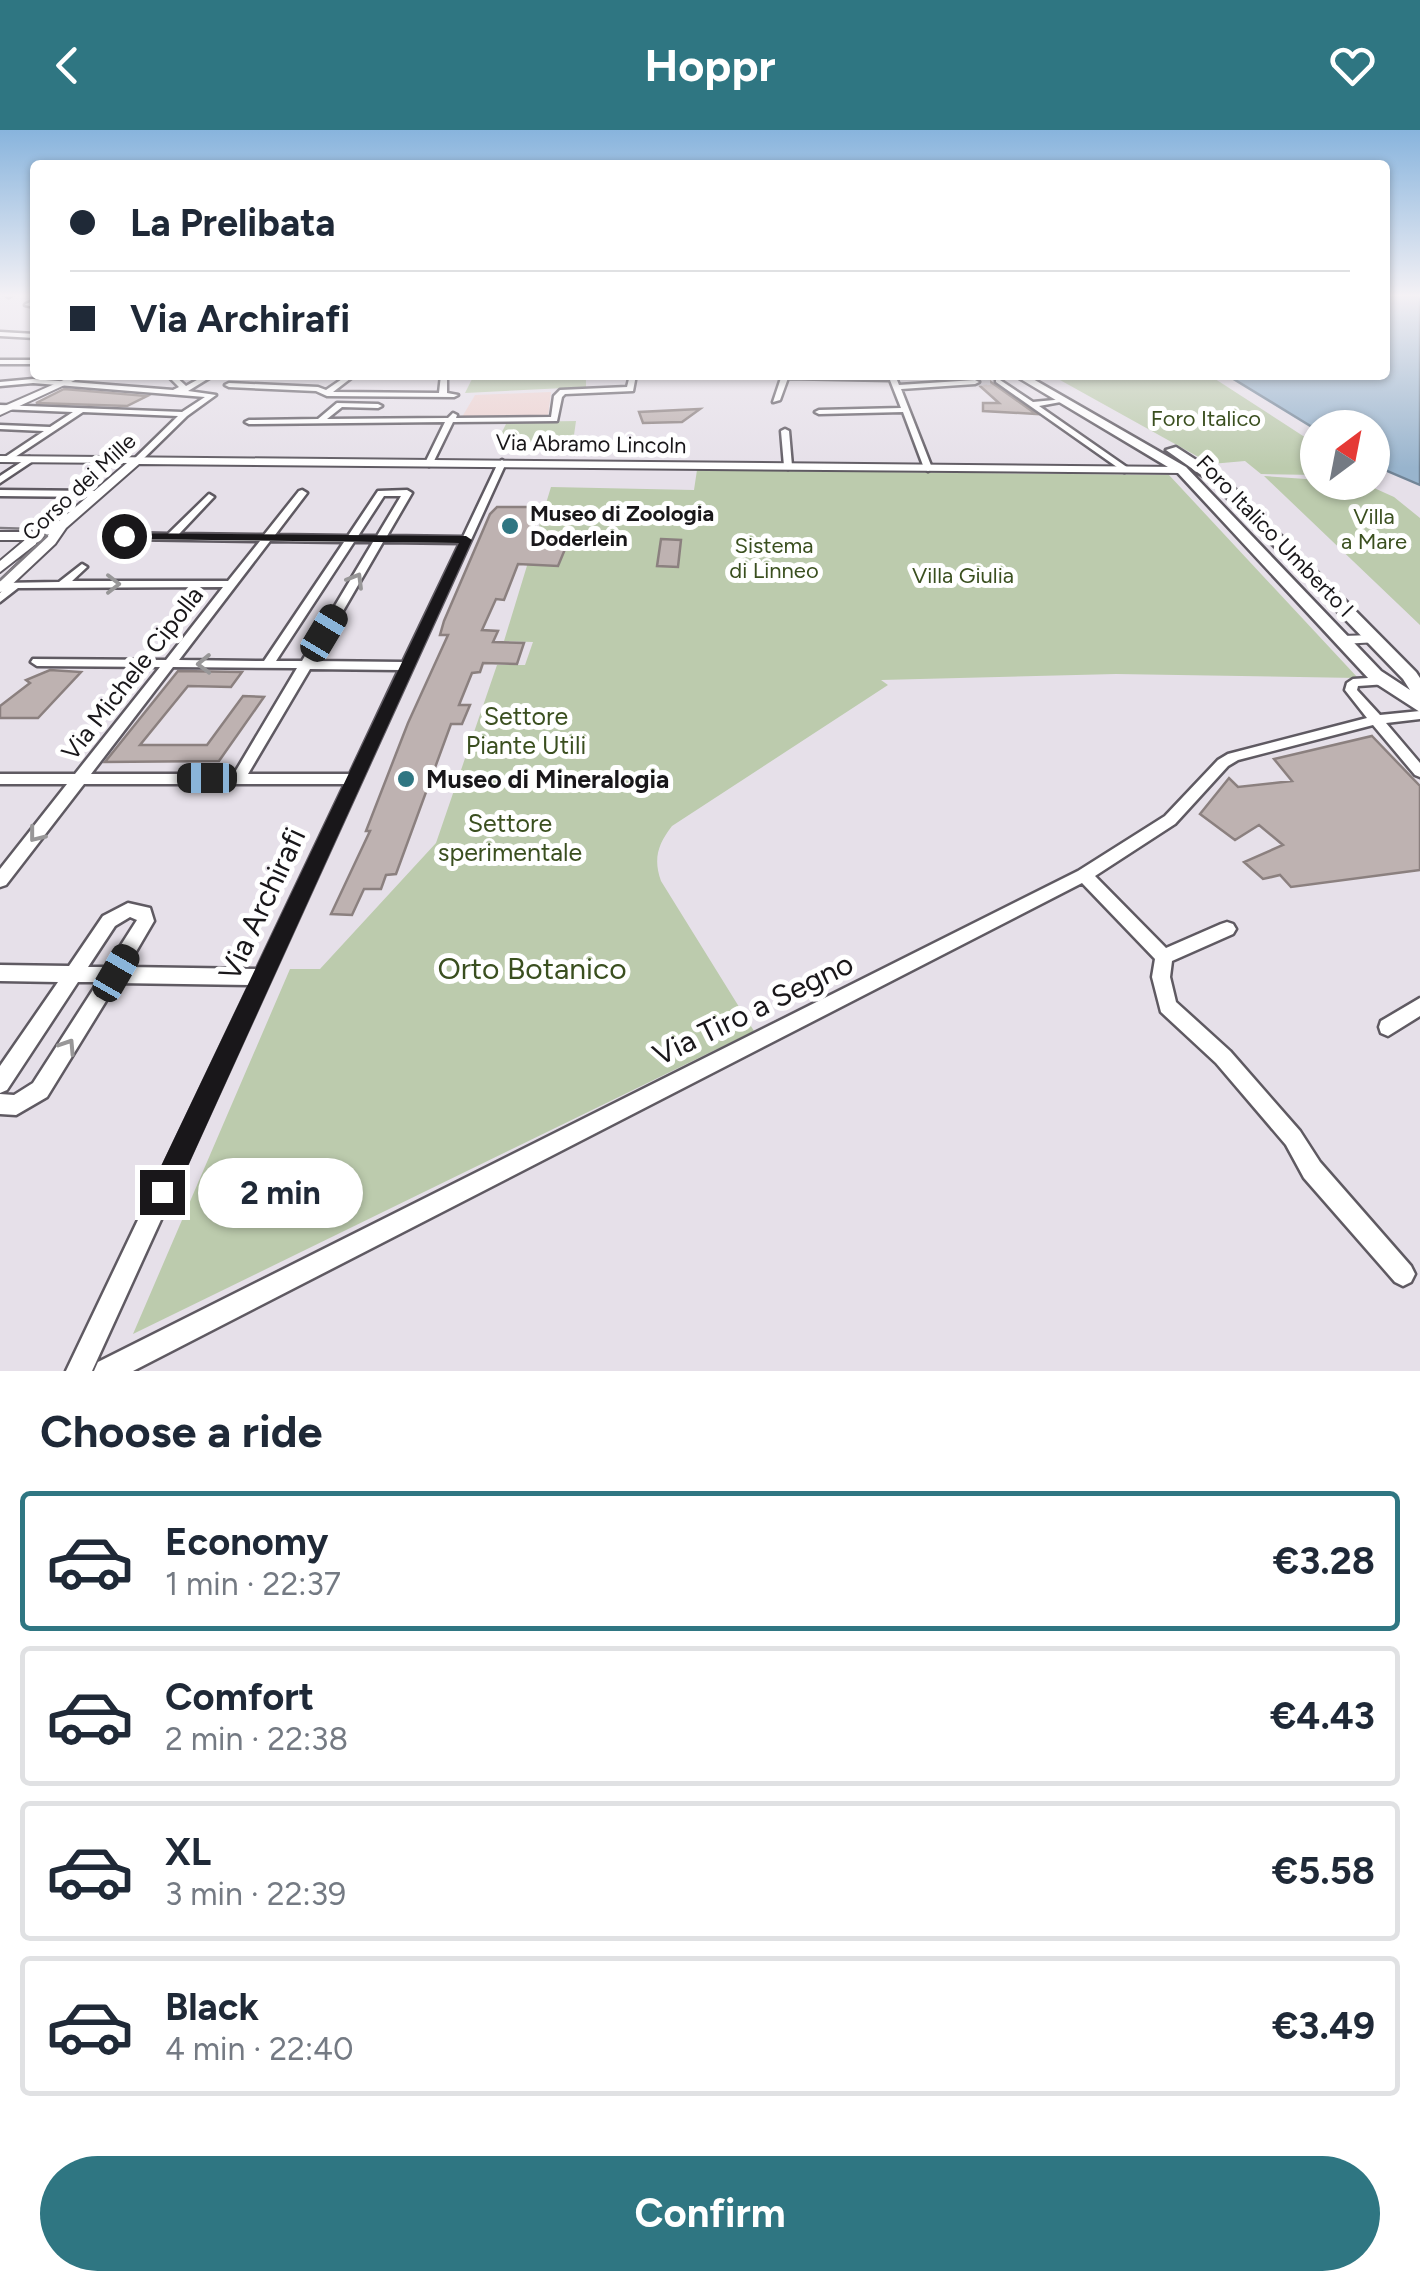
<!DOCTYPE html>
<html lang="en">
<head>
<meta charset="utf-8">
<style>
	:root { --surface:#fff; --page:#f2f2f3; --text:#1f2937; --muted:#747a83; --line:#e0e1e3; --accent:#2f7682 }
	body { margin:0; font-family:Figtree,sans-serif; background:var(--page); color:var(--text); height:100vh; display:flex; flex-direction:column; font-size:38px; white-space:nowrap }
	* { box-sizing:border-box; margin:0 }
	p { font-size:32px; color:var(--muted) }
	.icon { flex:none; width:55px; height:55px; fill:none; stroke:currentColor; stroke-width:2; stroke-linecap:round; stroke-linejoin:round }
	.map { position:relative; height:1241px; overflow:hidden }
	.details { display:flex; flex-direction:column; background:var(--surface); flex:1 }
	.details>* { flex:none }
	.top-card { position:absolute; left:30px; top:30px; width:1360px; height:220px; border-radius:10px; box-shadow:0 2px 8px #0004; display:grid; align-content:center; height:220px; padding:0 40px; background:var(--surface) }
	.needle { width:65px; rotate:32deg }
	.controls { position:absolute; left:1300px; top:280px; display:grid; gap:20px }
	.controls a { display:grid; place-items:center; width:90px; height:90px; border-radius:50%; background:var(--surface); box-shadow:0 2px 8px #0004; font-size:50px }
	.end { position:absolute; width:45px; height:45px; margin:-22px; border:12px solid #19171a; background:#fff; box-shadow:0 0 0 5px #fff }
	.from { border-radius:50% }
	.bubble { position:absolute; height:70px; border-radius:35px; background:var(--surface); box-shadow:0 2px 8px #0004; font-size:32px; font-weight:700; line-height:70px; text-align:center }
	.car { position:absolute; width:30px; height:60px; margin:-30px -15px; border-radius:12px; box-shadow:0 0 8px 2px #0007; background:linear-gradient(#222 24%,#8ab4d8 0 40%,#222 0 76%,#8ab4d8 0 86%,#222 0) }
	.top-card b { display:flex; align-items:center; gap:35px; height:95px; font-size:38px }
	.top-card b+b { border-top:2px solid var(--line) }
	.top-card i { width:25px; height:25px; background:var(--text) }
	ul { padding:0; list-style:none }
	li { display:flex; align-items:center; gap:30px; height:140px; margin:0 20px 15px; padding:0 20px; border:5px solid var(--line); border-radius:10px }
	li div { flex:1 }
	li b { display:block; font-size:38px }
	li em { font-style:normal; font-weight:700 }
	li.on { border-color:var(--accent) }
	li>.icon { width:90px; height:90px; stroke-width:1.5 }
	h2 { padding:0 40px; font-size:45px; line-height:120px }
	.cta { display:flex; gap:20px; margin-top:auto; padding:20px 40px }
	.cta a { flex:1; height:115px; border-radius:60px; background:var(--accent); color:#fff; font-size:40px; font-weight:700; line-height:115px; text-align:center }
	header { display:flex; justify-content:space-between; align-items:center; height:130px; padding:0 40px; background:var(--accent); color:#fff; font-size:45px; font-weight:700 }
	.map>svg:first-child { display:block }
	.education { fill:#edd2d0 }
	.green { fill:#bccbad }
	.water { fill:#98b4cd; stroke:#728597; stroke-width:2.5 }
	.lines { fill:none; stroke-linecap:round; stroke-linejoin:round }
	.ferry { stroke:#103e61; stroke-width:2.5; stroke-dasharray:5 5; stroke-linecap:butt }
	.building { fill:#beb2b1; stroke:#8b807f; stroke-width:2.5 }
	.minor-tunnel-far1 { stroke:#c7c2ca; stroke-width:6; stroke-dasharray:6 2.5; stroke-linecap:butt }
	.minor-tunnel { stroke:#c7c2ca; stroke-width:8; stroke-dasharray:8 4; stroke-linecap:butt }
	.minor-casing { stroke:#5f5a62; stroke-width:5 }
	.tertiary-casing { stroke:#5f5a62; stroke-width:4 }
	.secondary-casing { stroke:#5f5a62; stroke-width:5 }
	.minor { fill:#fff; fill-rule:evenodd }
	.tertiary { fill:#fff; fill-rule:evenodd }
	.secondary { fill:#fff; fill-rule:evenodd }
	.tram { stroke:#827e84; stroke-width:2.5 }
	.oneway { stroke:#989798 }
	.route { fill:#19171a }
	.poi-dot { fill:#2f7682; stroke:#fff; stroke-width:4 }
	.labels { text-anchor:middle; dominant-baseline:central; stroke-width:10; stroke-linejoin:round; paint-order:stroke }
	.far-park-label { font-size:22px; fill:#3a4f1f; stroke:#fff }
	.far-street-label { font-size:22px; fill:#19171a; stroke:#fff }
	.far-poi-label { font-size:22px; font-weight:bold; fill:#19171a; stroke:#fff; text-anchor:start }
	.street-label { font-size:25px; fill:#19171a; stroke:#fff }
	.park-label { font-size:25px; fill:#3a4f1f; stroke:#fff }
	.poi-label { font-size:25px; font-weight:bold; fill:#19171a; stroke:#fff; text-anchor:start }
	.near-street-label { font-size:30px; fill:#19171a; stroke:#fff }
	.near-park-label { font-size:30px; fill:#3a4f1f; stroke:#fff }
</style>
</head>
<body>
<header><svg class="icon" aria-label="back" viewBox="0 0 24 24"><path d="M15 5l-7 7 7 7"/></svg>Hoppr<svg class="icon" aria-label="heart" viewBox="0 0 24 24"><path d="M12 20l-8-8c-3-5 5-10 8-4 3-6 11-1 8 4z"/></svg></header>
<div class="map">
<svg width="1420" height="1241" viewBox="0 0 1420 1241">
	<rect width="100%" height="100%" fill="#e6e0e9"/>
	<path class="education" d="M551,262L548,287H462L475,265Z"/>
	<path class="green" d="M474,245H586V257L465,263Z
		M1051,245H1209L1317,315V345L1261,344L1245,331L1211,334Z
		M576,291L573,312H525L511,320L514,314L506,313L510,309L499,308L507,292Z
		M697,340L1169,345L1358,548L1116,544L881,550L888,555L672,696C658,714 653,729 661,751L754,901L133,1204L290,839H320L436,713L497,535H525L533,512L504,511L551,357L694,360Z
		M1264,346L1363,353L1394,367L1420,388V495Z"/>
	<path class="water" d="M1385,164H1420V355L1373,335L1372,298L1317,300L1227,245H1385Z"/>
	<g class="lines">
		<path class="ferry" d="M1411,164L1420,167"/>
	</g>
	<path class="building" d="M967,245H981L1036,284L983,281V273H999L980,256L981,249Z
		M64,259L147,266L127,276L36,273Z
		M700,279L682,292L643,293L639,282Z
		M497,377H541L531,405H567L565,412H568L558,436L518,434L504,470L496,469L482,500L498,501L493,512L524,513L517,534L483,533L480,542L472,543L459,575H470L462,594H451L396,744L386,745L381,759H364L352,785L331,784L370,701H366L408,593L448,505H440L444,491L490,384Z
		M661,409L681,410L678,437L657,436Z
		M50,540L81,542L38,588H0V576L30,553L26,550Z
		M178,541L242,542L231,557L188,556L140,615H207L243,566L264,567L219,631L105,632Z
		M1372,606L1420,656V740L1291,757L1280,745L1263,749L1244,732L1283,715L1259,695L1235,710L1200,684L1229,648L1238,657L1292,651L1274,629Z"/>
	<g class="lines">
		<path class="minor-tunnel-far1" d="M982,252L990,251"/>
		<path class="minor-tunnel" d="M975,252L990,251"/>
		<defs>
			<path id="minor" d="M4,164H11L12,165L9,167Z
				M35,170V177L25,175L26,174Z
				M0,202L35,204V208L0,206Z
				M0,230H35V234H0Z
				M79,245H132L129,247H82Z
				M167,245H174L186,256L206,245H214L188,261L216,265L187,286L140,332L133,330L178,286L83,282L9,331L2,329L44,301L0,299V295L50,297L73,282L0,279V275L182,282L205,267L33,253L0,256V252L33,249L173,260L179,257Z
				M348,245H355L333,262L439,263L441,245H447V263L458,265L454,267L327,266L316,261L229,257L225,255L229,253L318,257L326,260Z
				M630,245H636L633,261L565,264L562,267L557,291L453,292L433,333L429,336L425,333L445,292L249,294L245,292L249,290L318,289L337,273L378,274L382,276L378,278L342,277L327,289L448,288L453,283L457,285L456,288L551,287L554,266L560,260L627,257Z
				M782,245H895L899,255L975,250L979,252L975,254L901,259L932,338L928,341L924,338L903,282L819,284L815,282L819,280L901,278L890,250L788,248L780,270L773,272Z
				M996,250H1000L1033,272L1065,269L1066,271L1039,276L1131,340L1124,342L996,252Z
				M785,299L789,301L792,336L788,339L784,336L781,301Z
				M29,327L36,329L0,353V346Z
				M502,330L506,333L92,1241H66L250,855L117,853L47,967L16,985L0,984V964L14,965L33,953L98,852H78L7,960L0,963V936L58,852L0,851V835L69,836L103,786L128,773L150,778L154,791L127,837L257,839L345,654H84L6,755L0,757V739L67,654H0V644H75L160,537L37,536L31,532L33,529L166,530L223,457L18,458L0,472V463L5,458L0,457V453L59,452L82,434L87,437L72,451H228L260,411L125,409L120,406L125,403L168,404L209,364L214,367L212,369L179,404L264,405L299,361L302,360L307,363L275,405L348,406L378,361L407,360L412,363L387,406L463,407L498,333ZM384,366H401L377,406H358ZM270,411L344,412L264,531L179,530ZM354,412H373L302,531H276ZM383,412L460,413L403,532L314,531ZM173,537L297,538L234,644H91ZM310,539L399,540L350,644H248ZM130,787L137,790L107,837H88L115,796Z
				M0,360L97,361L102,364L97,367L0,366Z
				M1383,547L1389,551L1387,554L1358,556L1357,560L1380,585L1420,581V589L1386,593L1420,633V647L1415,645L1373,595L1238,630L1228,636L1175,694L1095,746L1166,818L1221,794L1227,792L1233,794L1236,799L1233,804L1172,831L1170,847L1176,872L1230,921L1300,1001L1320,1032L1411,1136L1415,1144L1411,1152L1403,1156L1395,1152L1304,1048L1286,1015L1216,933L1161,882L1152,847L1155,829L1082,753L133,1241H94L98,1232L1078,741L1165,686L1218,630L1228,624L1367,588L1345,560L1347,553L1353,549Z
				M1420,868V886L1388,906L1381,903L1379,897L1381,891Z"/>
			<path id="tertiary" d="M75,245H86L0,285V278Z
				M0,326L1182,337L1187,340L1182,343L139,334L66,398L55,414L5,461L0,462V451L49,404L37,409L36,414L0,442V431L25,410H0V402H32L58,392L127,333L0,332Z
				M1373,505L1378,506V512L1342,514L1335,510L1342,506Z"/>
			<path id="secondary" d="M1014,245H1026L1186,337L1381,541L1410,560L1403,549L1214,354L1166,320L1176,317L1224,348L1416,542L1420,548V582L1369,549L1178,343Z"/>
		</defs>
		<use href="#minor" class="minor-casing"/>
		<use href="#tertiary" class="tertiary-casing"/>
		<use href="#secondary" class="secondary-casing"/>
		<use href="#minor" class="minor"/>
		<use href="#tertiary" class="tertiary"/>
		<use href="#secondary" class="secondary"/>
		<path class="tram" d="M0,398L35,399L47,406L0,450"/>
	</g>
	<defs><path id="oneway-chevron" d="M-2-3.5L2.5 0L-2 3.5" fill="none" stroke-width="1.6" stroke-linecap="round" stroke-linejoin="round" transform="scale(2.5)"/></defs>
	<g class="oneway">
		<use href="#oneway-chevron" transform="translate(356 450) rotate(-59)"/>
		<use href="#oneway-chevron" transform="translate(113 454)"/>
		<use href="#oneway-chevron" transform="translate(204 534) rotate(179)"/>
		<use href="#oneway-chevron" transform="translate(36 705) rotate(128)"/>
		<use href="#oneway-chevron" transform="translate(68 916) rotate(-57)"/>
	</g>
	<linearGradient id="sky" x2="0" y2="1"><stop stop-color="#88b4dd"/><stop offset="0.49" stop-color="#f4f1f5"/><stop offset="1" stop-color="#f4f1f5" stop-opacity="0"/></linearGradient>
	<rect width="1420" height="338" fill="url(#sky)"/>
	<path class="route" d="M120,403L466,406L472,410L172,1071L162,1075L153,1071L150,1062L153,1053L459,413L124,409Z"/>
	<g class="poi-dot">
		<circle cx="510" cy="396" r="10"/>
		<circle cx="406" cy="649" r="10"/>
	</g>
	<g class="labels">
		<g class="far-park-label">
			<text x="1206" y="288">Foro Italico</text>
			<text x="1374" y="386">Villa<tspan x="1374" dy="25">a Mare</tspan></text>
			<text x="774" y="415">Sistema<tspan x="774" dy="25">di Linneo</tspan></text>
			<text x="963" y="445">Villa Giulia</text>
		</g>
		<g class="far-street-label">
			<text transform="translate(591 314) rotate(1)">Via Abramo Lincoln</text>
			<text transform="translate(79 357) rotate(-43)">Corso dei Mille</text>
			<text transform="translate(1275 406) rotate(46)">Foro Italico Umberto I</text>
		</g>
		<g class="far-poi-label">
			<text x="530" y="383">Museo di Zoologia<tspan x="530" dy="25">Doderlein</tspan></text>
		</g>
		<g class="street-label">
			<text transform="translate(132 543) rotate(-52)">Via Michele Cipolla</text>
		</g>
		<g class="park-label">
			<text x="526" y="586">Settore<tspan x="526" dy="29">Piante Utili</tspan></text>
			<text x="510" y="693">Settore<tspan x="510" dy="29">sperimentale</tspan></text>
		</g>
		<g class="poi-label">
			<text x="426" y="649">Museo di Mineralogia</text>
		</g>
		<g class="near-street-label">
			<text transform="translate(262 774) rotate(-65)">Via Archirafi</text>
			<text transform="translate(753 879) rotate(-26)">Via Tiro a Segno</text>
		</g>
		<g class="near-park-label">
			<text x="532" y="838">Orto Botanico</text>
		</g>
	</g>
</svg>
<div class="controls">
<a><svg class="needle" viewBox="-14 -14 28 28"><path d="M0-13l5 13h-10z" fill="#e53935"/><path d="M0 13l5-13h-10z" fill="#747a83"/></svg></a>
</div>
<i class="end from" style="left:124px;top:406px"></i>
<i class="end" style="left:162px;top:1062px"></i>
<div class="bubble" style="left:198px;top:1028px;width:165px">2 min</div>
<i class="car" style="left:324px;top:503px;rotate:31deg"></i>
<i class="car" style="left:207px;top:648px;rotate:270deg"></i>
<i class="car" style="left:116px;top:843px;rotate:30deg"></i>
<div class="top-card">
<b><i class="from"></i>La Prelibata</b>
<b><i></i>Via Archirafi</b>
</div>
</div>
<section class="details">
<h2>Choose a ride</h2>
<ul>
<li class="on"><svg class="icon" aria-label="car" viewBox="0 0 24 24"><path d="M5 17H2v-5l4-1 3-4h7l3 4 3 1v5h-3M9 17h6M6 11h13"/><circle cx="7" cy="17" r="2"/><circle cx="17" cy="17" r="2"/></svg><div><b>Economy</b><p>1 min · 22:37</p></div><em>€3.28</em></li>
<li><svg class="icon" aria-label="car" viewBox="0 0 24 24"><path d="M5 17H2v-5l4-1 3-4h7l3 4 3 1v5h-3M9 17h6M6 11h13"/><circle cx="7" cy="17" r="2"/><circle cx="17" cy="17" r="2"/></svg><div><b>Comfort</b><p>2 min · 22:38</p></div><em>€4.43</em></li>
<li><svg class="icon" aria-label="car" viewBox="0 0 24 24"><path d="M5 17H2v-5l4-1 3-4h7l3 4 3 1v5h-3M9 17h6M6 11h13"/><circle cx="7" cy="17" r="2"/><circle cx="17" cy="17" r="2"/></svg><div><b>XL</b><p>3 min · 22:39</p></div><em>€5.58</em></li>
<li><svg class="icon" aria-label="car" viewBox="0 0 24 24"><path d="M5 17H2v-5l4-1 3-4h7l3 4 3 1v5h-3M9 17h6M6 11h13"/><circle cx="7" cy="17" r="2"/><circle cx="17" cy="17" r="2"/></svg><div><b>Black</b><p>4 min · 22:40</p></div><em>€3.49</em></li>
</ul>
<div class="cta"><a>Confirm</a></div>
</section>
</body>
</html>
